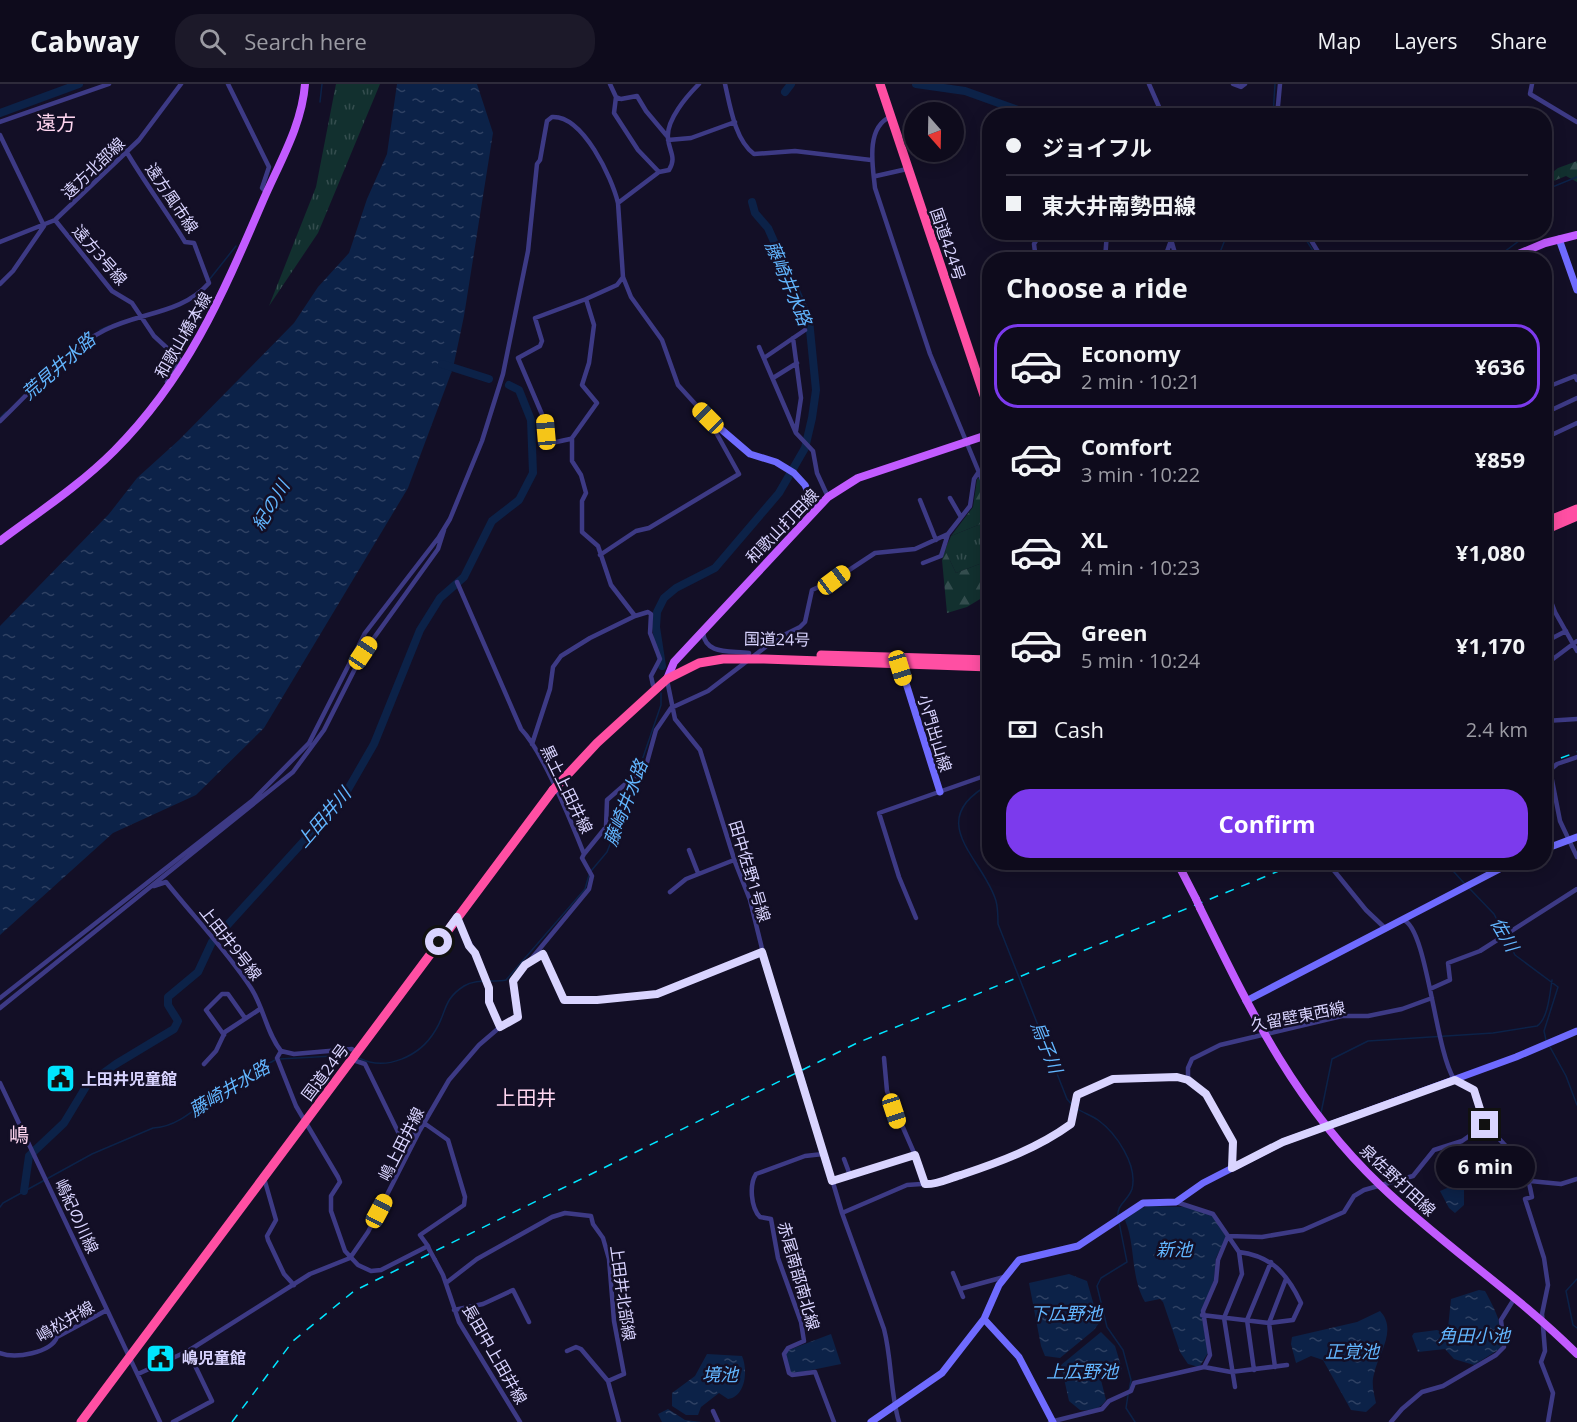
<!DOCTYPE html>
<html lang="en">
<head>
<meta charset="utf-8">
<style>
	:root { --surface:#0e0b1c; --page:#1c1929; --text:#f1f3f6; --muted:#9b9ba3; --line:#2e2b3b; --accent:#7c3aed }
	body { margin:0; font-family:"Open Sans","Noto Sans JP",sans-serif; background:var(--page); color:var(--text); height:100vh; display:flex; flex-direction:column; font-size:22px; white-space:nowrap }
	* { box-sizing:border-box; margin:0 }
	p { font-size:20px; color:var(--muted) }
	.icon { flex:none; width:33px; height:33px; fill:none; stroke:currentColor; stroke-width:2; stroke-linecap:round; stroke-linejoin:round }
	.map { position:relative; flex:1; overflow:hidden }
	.side { position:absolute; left:982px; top:168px; width:570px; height:618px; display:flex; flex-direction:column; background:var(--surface); border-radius:24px; box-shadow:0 3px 15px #0003,0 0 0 2px var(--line) }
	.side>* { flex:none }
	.guide { position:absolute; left:982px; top:24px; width:570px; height:132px; border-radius:24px; box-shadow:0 3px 15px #0003,0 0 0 2px var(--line); display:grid; align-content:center; height:132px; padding:0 24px; background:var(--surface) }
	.needle { width:39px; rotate:160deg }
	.controls { position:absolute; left:904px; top:18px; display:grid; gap:12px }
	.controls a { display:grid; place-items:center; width:60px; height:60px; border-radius:50%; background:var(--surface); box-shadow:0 3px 15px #0003,0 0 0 2px var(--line); font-size:30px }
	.end { position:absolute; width:27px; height:27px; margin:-14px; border:8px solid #d9d4ff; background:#111; box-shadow:0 0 0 3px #111 }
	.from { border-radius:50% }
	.bubble { position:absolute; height:42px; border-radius:21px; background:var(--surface); box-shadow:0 3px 15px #0003,0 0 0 2px var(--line); font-size:20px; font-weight:700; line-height:42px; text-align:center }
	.car { position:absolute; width:18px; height:36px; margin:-18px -9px; border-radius:8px; box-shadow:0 0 4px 2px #0007; background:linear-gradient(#f5c518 24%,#345 0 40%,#f5c518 0 76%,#345 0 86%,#f5c518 0) }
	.guide b { display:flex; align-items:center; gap:21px; height:57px; font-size:22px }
	.guide b+b { border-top:2px solid var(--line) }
	.guide i { width:15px; height:15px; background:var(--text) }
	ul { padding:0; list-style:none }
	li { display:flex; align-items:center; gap:18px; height:84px; margin:0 12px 9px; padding:0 12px; border:3px solid transparent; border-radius:24px }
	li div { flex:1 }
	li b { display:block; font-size:22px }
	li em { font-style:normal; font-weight:700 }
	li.active { border-color:var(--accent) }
	li>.icon { width:54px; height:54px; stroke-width:1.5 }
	h2 { padding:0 24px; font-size:27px; line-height:72px }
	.pay { display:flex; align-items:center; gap:15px; height:66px; padding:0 24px; font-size:22px }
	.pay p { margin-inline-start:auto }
	.primary-button { display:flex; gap:12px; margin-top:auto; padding:12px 24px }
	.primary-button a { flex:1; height:69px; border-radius:24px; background:var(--accent); color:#fff; font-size:24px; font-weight:700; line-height:69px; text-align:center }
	header { display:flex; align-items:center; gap:36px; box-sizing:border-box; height:84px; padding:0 30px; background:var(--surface); border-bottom:2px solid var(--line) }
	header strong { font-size:28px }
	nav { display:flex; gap:33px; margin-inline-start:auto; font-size:21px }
	.search { width:420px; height:54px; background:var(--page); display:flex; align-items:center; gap:15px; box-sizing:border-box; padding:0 21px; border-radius:24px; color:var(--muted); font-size:22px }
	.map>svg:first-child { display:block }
	.grass { fill:url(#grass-tufts) }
	.forest { fill:url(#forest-firs) }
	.water { fill:url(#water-ripples) }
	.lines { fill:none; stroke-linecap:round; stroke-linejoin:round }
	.stream { stroke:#0c2248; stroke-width:1.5 }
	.river { stroke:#0c2248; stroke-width:8 }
	.street { stroke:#3d3a85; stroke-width:4.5 }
	.secondary { stroke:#6f6bff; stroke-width:7 }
	.primary { stroke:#c25bff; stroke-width:8 }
	.highway { stroke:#ff4fa3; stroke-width:9 }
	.rail { stroke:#00e5ff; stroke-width:1.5; stroke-dasharray:9 8; stroke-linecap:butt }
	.street-bridge { stroke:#3d3a85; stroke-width:4.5 }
	.primary-bridge { stroke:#c25bff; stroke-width:8 }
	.highway-bridge { stroke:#ff4fa3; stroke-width:9 }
	.route { stroke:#d9d4ff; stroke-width:8 }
	.labels { text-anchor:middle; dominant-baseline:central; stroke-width:5; stroke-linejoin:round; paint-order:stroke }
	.street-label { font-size:16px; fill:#d9d4ff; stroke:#130f26 }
	.poi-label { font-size:16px; font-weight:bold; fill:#d9d4ff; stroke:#130f26; text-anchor:start }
	.water-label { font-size:18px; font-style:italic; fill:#62b6ff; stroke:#130f26 }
	.quarter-label { font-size:20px; fill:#ffd6f0; stroke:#130f26 }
</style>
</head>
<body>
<header>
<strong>Cabway</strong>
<div class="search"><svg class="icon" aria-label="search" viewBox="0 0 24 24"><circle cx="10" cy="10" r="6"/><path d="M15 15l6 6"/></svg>Search here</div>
<nav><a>Map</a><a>Layers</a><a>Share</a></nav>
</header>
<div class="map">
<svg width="1577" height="1338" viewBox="0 0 1577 1338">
	<defs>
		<pattern id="grass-tufts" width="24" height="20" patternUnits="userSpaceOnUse" patternTransform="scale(1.5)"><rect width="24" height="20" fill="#12302f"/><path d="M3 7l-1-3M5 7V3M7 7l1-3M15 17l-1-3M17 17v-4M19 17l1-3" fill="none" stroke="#344d4e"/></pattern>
		<pattern id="forest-firs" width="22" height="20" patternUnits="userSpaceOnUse" patternTransform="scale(1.5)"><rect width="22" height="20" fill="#12302f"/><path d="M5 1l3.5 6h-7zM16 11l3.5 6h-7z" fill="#344d4e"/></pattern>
		<pattern id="water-ripples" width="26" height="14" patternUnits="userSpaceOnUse" patternTransform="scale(1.5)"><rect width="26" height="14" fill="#0c2248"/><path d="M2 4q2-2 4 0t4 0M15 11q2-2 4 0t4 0" fill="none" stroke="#2f4163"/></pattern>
	</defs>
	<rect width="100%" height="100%" fill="#130f26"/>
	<path class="grass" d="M336,0H380L318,149L269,222L316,103Z
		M988,437L990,476L956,489L945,466L951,452Z"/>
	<path class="forest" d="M1577,77V98L1566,92L1551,98L1545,104V94L1558,84Z
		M985,390L990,392V442L988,437L951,452L973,423L977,395Z
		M945,466L956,489L990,476V509L967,523L947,529L942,476Z"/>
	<path class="water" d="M397,0H477L493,49L464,232L453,284L408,404L264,644L196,711L113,749L0,851V542L109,430L137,394L179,356L294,239L318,203L349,169L367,115L387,70Z
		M1459,1099L1464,1102V1121L1455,1129L1449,1124L1440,1107Z
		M1148,1122L1187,1123L1213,1132L1226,1153L1216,1174L1214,1196L1201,1228L1208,1269L1199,1283L1188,1280L1180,1268L1163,1218L1160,1215L1145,1218C1130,1192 1136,1162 1125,1136L1139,1125Z
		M1069,1190L1087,1197L1099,1239L1094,1246L1060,1274L1045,1272L1041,1262L1029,1199Z
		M1479,1206L1485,1207C1493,1221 1507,1248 1501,1264L1474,1281L1454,1275L1445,1265L1418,1268L1412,1252L1414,1249L1437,1246L1444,1249L1448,1244L1451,1215Z
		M1380,1227C1398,1246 1378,1270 1374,1290C1371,1300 1374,1309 1376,1319L1366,1328L1351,1326L1323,1276L1311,1272L1296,1279L1291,1260L1292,1253L1357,1238Z
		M1101,1248L1115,1262L1122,1285L1101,1296L1106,1316C1100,1326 1090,1327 1080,1326L1069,1317L1061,1281Z
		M831,1250L841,1280L792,1290L785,1276L786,1267Z
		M707,1270L742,1272C748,1286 746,1312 728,1315L719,1309L701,1323L698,1331H686L672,1322V1309L695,1292Z
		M668,1325L685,1336L702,1338H662L658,1330Z"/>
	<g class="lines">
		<path class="stream" d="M320,18L322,0
			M1273,32L1275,0
			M1545,106L1577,93
			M1301,148L1319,176
			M1217,176L1228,148
			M1481,176L1504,168L1531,148
			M209,196L236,162
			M100,246L109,242
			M0,334L6,328
			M639,685L661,621V609
			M990,700C922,737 984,775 996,817C998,824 998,833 998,840L1067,1015L1073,1022
			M1445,778L1464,799
			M591,787L607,768L637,693
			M1470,805L1494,830L1515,871L1558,903L1544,947L1546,956
			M1550,963L1566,992L1577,1021
			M359,974C386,988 420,972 435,947C447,929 442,916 464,902C476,894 493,899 506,896L585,805L589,791
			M279,975L352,971
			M1076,1024C1083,1029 1091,1031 1098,1036C1116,1049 1138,1081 1132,1105C1128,1117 1116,1120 1118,1134
			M1321,1029L1332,975L1368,957L1493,949L1537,942C1548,935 1550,909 1552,896
			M0,1123L3,1119L92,1070L153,1044C181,1043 203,1017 225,1003C241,993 258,985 275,976
			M1119,1138L1127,1178L1101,1194L1097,1202L1107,1243L1123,1266L1131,1296L1129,1307
			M1577,1195L1566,1207L1573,1241L1577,1244
			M1128,1311L1126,1324L1135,1338"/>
		<path class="river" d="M916,0L965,7L1035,32
			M785,8L791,0
			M0,29L79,0
			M442,280L489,295
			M662,582L656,543L657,528L664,514L676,504L715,484L779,409L805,364L812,334L816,306L809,236L768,144L755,129L752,118
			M24,1107L29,1072L64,1039L87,1001L116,980L174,945L178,937L168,921V913L198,888L212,858L343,714L374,660L420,546L440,514L464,493L492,437L519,416L533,389L531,336L519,306L509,301"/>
		<path class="street" d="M228,0L269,83L262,104L267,109
			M610,0L616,13L614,29L638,66L659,88
			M725,0C730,22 735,56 754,70L795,67L871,76
			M1149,0L1163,32
			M1233,0L1241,3L1245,0
			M1532,0L1530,10L1577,38
			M616,13L621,15L637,12L646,27L667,52
			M1277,32L1280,0
			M890,33C865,44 873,84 875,104L930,270L990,415
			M0,38L109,0
			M0,51L44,142L13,187L0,200
			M668,56L691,54L735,38
			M876,92L907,85
			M55,136L112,207L132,219L154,252L180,276L167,298
			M1306,148L1323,176
			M0,158L55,136L139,56L181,0
			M1172,159L1177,176
			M1420,170L1422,176
			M1036,176L1034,160L1037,155L1088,148
			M1058,176L1105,169
			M1105,176L1107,148
			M1164,176L1174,148
			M793,254L801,314L796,347
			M759,263L796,349L813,367L817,389L828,413
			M764,274L805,246
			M773,294L797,279
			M1545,304L1575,292L1577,296
			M1545,329L1577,314
			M0,337C32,307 65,266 105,246C140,228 182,230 209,199L194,159L185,158C166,127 145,99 126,67
			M1547,342L1551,351
			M1545,354L1577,339
			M572,357L570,355L547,360L544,335L518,274L540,262L542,257L535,234L586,215
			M950,414L961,433
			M920,416L936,456
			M600,471L636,447L649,444L739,390L708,334L678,301L662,256L631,213L623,193
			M923,479L941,472L948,450
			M457,498L521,645C544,669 571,737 584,770L606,743L607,716L646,682L656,646L671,624L708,607L776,555L800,543L805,538L812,506L834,496L875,469L915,465L948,450L970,422L974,395L978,389L990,384
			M1545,502L1555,528L1577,567
			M703,548C705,572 732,566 749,569
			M1545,558L1566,547
			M1545,581L1577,557
			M667,596L675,635L700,666L735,778L750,816L773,909L802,994L842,1129L884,1245C892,1276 890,1308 899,1338
			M653,601L651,592L660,575L650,549L651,530L648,528L635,532L611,501L598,462L582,448V417L586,409L581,391L572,377V354L597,319L582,301L589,279L594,241L586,215L617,201L623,193L618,119L659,88L669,86C677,73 669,68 668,54C666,36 687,12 699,0
			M1545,637L1577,635
			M532,660L550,605L553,583L561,572L590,554L635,532
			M1550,686L1560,737L1577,773
			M1550,686L1557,680L1577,673
			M689,766L698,789
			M1327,778L1366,826L1385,844
			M154,802L166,798C194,833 226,866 251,904C264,924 266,948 281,967L294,970L352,965L358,969
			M670,808L686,795L734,776
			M916,834L899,793L879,729L990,690
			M458,836L475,869L489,904V918L500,943
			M1403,836C1427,842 1435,966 1454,995C1459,1001 1468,1003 1474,1006C1479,1015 1481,1036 1486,1041C1509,1067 1526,1076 1532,1113L1525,1115L1544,1174L1548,1201L1542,1230L1545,1267L1541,1278L1553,1309L1548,1338
			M532,877L543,870L564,916H597L657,910L762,868
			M1430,905L1450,896L1448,879L1480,867L1577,805
			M0,914L253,716L309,659L365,549L439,453L450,435L482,357L503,290L528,167L537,80L540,76L547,37L552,33C583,31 612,94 618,119
			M0,924L293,688L324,646L363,569L438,465L444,446
			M224,951L206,926L222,910H228L245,934
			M281,967L277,974L296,1022L338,1093L340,1098L331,1112V1127L345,1167L358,1181L371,1187L381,1186L428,1162L429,1165
			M884,974L887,1007L915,1071
			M353,976L365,980L400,1052L407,1055L420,1046
			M204,980L216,967L225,948L260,925
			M1188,996V984L1192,975L1220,961L1342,932H1368L1402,925L1432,914
			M0,999L160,1338
			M424,1039L448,1056L465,1113L464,1121L420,1151L428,1162
			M823,1070L805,1072L756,1090C749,1101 751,1124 760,1133L771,1135L778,1174L801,1238L804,1257L788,1264L784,1270L789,1289L792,1291L815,1288L834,1338
			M844,1075L850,1091
			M264,1094L276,1136L267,1152L268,1156L284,1190L294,1201
			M832,1097L915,1071L925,1100
			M1530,1097L1561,1100L1577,1095
			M1176,1118L1213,1130L1239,1168L1242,1190L1224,1234L1235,1303
			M842,1129L907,1101L936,1099L996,1080L1047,1057L1071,1040L1077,1011L1113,995L1177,993L1188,996L1206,1010L1233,1058L1232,1084
			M435,1176L443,1191L459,1238L520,1338
			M953,1189L963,1213
			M446,1199L477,1175L552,1133L565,1129L591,1132L593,1140L603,1154L609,1175L614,1237L624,1290L608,1297L619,1338
			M960,1205L1004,1193
			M454,1226L483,1220L513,1206L529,1238
			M1202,1231L1269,1239L1293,1236L1301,1219C1287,1189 1271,1172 1239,1168
			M567,1267L576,1263L581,1265L608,1297
			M0,1269C15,1275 51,1269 57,1253L107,1226
			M1204,1283L1231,1288L1287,1281
			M1275,1283L1269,1239L1286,1195
			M1254,1286L1247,1236L1271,1178
			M138,1290L188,1267L310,1190L350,1174L368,1148L420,1046L449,996L479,961L500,943L518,933L513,897L589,805L592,792L582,774L584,770
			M713,1327L718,1338
			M173,1338L212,1317L188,1267
			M1050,1338L1102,1325L1109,1317L1131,1307L1134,1299L1204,1283L1210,1271L1203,1227L1216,1197L1218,1176L1228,1152L1262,1153L1303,1146L1344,1128L1354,1112L1364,1106L1413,1092L1434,1066L1462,1057L1485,1041
			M1391,1338L1402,1325L1422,1308L1443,1302L1496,1271L1504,1263L1501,1236L1514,1215"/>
		<path class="secondary" d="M1559,155L1577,206
			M708,334L750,370L776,378L794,389L805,401L816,425
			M900,580L940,708
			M1545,765L1577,753
			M1246,917L1513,778
			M984,1235L1019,1273L1053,1338
			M871,1338L942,1289L984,1235L999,1201L1019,1176L1078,1162L1143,1119L1176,1118L1203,1099L1283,1058L1516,973L1577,947"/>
		<path class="primary" d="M1504,176L1545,159L1577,151
			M0,457C39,428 80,401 114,367C187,294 222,212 262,119C278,81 302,42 305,0
			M667,595L674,578L828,413L858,394L990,350
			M1177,778L1196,815
			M1200,824C1251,928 1295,1020 1380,1101C1442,1161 1516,1209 1577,1270"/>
		<path class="highway" d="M880,0L990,329
			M1545,438L1577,425
			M1545,446L1577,432
			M821,571L990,576
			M556,703L597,659L667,595L699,579L723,575H764L990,583
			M81,1338L553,706"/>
		<path class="rail" d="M1545,680L1577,668
			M232,1338L293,1257L354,1207L857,959L1301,778"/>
		<path class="street-bridge" d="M429,1165L435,1176"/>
		<path class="primary-bridge" d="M1196,815L1200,824"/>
		<path class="highway-bridge" d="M553,706L556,703"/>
	</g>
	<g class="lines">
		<path class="route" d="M439,858L457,833L469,862L475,869L489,904V918L500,943L518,933L513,897L525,881L543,870L564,916H597L657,910L762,868L832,1097L915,1071L925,1100C937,1101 949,1094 961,1091C1000,1078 1038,1064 1071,1040L1077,1011L1113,995L1177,993L1188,996L1206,1010L1233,1058L1232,1084L1283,1058L1455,996L1474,1006L1485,1041"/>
	</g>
	<defs>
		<symbol id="civic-square" viewBox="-11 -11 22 22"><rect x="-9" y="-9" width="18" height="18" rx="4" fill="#00e5ff" stroke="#130f26"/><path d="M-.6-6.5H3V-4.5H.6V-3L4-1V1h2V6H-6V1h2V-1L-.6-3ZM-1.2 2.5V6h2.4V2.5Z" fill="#111"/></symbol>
	</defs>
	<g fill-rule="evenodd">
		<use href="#civic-square" x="44" y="978" width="33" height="33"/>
		<use href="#civic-square" x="144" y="1258" width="33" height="33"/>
	</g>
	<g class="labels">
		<g class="street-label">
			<text transform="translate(93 84) rotate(-44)">遠方北部線</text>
			<text transform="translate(172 114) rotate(56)">遠方風市線</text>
			<text transform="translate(948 160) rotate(71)">国道424号</text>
			<text transform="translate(100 171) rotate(49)">遠方3号線</text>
			<text transform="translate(183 251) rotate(-60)">和歌山橋本線</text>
			<text transform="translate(782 442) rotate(-46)">和歌山打田線</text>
			<text transform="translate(777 555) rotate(1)">国道24号</text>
			<text transform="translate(935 649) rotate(73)">小門出山線</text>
			<text transform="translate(567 705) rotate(64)">黒土上田井線</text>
			<text transform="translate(750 787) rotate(73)">田中佐野1号線</text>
			<text transform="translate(231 859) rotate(52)">上田井9号線</text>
			<text transform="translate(1298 932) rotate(-11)">久留壁東西線</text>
			<text transform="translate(325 988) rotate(-53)">国道24号</text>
			<text transform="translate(401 1060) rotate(-63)">嶋上田井線</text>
			<text transform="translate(1398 1096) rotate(43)">泉佐野打田線</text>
			<text transform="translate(77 1132) rotate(65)">嶋紀の川線</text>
			<text transform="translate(799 1192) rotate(74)">赤尾南部南北線</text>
			<text transform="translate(623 1209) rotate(82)">上田井北部線</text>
			<text transform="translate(65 1237) rotate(-30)">嶋松井線</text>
			<text transform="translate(495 1270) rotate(60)">長田中上田井線</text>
		</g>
		<g class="poi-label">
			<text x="81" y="995">上田井児童館</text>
			<text x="182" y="1274">嶋児童館</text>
		</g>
		<g class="water-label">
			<text transform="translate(789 199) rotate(67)">藤崎井水路</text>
			<text transform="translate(58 282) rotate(-41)">荒見井水路</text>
			<text transform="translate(270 421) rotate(-59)">紀の川</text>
			<text transform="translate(625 719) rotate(-69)">藤崎井水路</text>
			<text transform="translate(323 733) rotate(-49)">上田井川</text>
			<text transform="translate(1505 850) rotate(60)">佐川</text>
			<text transform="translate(1047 963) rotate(68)">烏子川</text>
			<text transform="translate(229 1004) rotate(-31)">藤崎井水路</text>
			<text x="1174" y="1165">新池</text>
			<text x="1066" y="1229">下広野池</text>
			<text x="1474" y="1251">角田小池</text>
			<text x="1352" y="1267">正覚池</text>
			<text x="1082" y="1287">上広野池</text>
			<text x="720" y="1290">境池</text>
		</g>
		<g class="quarter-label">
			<text x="56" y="38">遠方</text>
			<text x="526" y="1013">上田井</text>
			<text x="19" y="1050">嶋</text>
		</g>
	</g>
</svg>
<div class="controls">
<a><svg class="needle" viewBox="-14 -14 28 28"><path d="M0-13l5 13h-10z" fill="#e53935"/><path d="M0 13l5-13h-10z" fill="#9b9ba3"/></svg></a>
</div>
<i class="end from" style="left:439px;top:858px"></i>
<i class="end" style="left:1485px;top:1041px"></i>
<div class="bubble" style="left:1436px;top:1062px;width:99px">6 min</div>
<i class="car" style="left:708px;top:334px;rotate:315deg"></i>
<i class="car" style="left:546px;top:348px;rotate:355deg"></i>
<i class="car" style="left:834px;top:496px;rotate:53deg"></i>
<i class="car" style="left:363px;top:569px;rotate:34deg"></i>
<i class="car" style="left:900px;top:584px;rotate:163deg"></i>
<i class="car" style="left:894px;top:1027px;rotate:162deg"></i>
<i class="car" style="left:379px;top:1127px;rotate:28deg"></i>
<div class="guide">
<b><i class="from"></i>ジョイフル</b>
<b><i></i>東大井南勢田線</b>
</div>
<section class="side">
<h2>Choose a ride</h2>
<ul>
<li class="active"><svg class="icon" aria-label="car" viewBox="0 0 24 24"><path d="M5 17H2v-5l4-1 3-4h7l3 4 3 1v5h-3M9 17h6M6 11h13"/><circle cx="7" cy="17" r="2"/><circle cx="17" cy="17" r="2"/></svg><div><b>Economy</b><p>2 min · 10:21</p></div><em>¥636</em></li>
<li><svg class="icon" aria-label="car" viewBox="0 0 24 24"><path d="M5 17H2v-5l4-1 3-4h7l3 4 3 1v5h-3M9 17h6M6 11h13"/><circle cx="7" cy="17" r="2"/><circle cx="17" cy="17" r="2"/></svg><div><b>Comfort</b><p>3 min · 10:22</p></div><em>¥859</em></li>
<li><svg class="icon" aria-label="car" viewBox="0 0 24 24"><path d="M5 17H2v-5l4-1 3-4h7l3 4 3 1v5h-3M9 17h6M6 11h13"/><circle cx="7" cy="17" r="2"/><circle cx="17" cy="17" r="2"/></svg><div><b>XL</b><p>4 min · 10:23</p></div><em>¥1,080</em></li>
<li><svg class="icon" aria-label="car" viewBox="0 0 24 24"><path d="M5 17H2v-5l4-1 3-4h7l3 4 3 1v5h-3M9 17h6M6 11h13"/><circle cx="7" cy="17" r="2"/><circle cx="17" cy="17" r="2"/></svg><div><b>Green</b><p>5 min · 10:24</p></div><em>¥1,170</em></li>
</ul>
<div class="pay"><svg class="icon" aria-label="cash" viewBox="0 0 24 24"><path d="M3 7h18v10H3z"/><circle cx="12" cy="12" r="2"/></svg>Cash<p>2.4 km</p></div>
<div class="primary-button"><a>Confirm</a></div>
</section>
</div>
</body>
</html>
